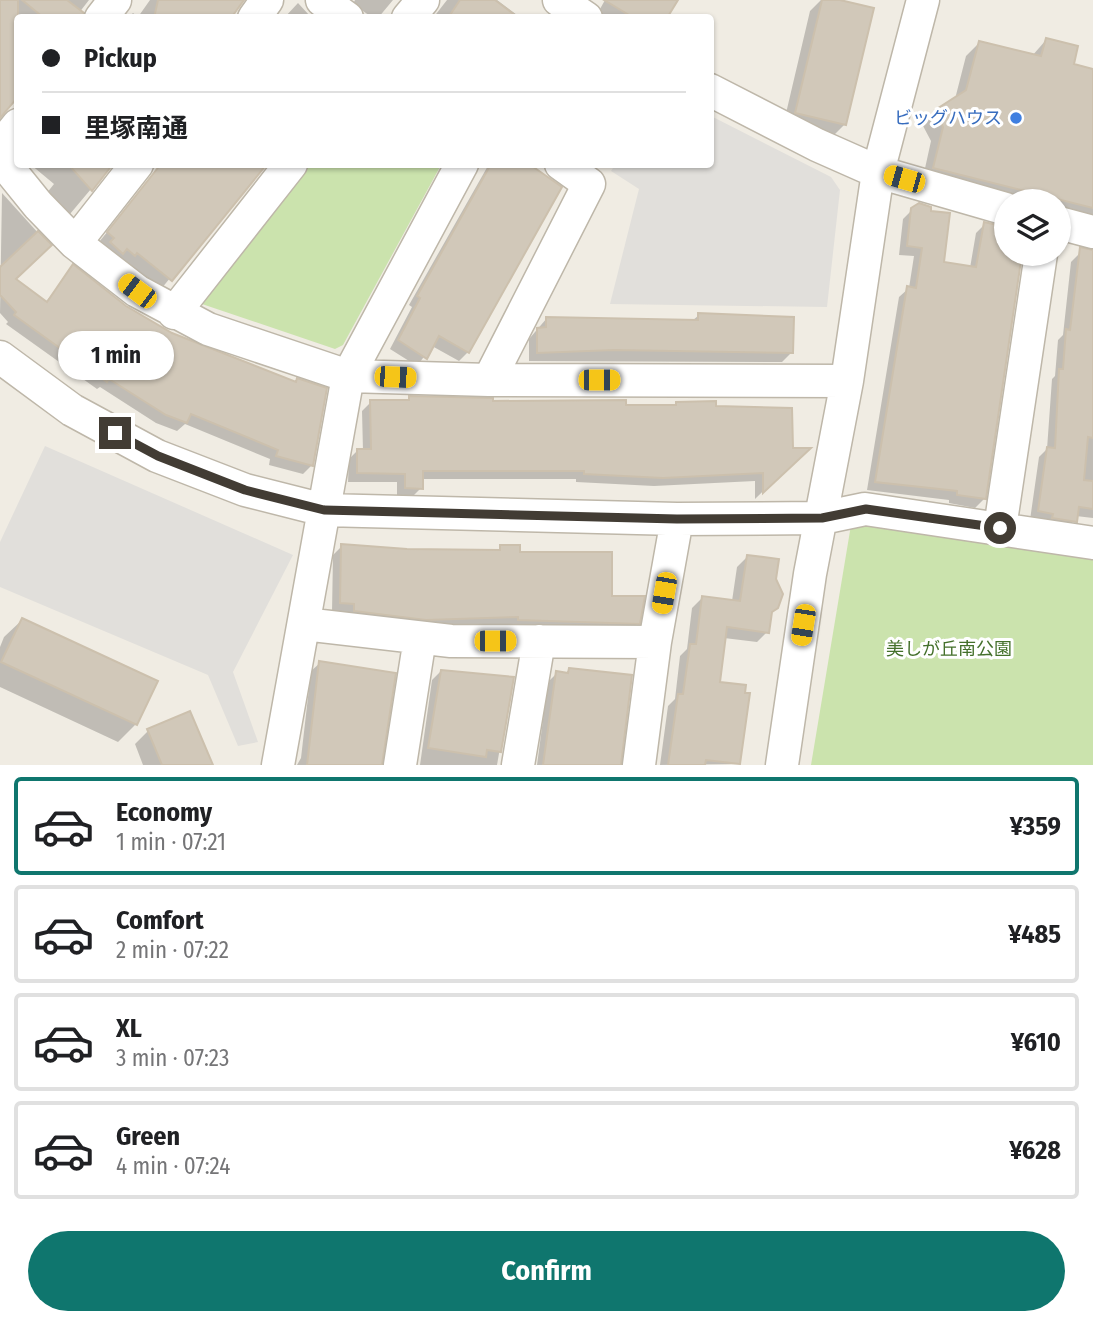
<!DOCTYPE html>
<html lang="en">
<head>
<meta charset="utf-8">
<style>
	:root { --surface:#fff; --page:#f6f6f6; --text:#202124; --muted:#757577; --line:#e0e0e0; --accent:#0f766e }
	body { margin:0; font-family:"Fira Sans Condensed","Noto Sans JP",sans-serif; background:var(--page); color:var(--text); height:100vh; display:flex; flex-direction:column; font-size:26px; white-space:nowrap }
	* { box-sizing:border-box; margin:0 }
	p { font-size:23px; color:var(--muted) }
	.icon { flex:none; width:38px; height:38px; fill:none; stroke:currentColor; stroke-width:2; stroke-linecap:round; stroke-linejoin:round }
	.map { position:relative; height:765px; overflow:hidden }
	.sheet { display:flex; flex-direction:column; background:var(--surface); flex:1 }
	.sheet>* { flex:none }
	.guide { position:absolute; left:14px; top:14px; width:700px; height:154px; border-radius:7px; box-shadow:0 2px 5px #0004; display:grid; align-content:center; height:154px; padding:0 28px; background:var(--surface) }
	.controls { position:absolute; left:994px; top:189px; display:grid; gap:14px }
	.controls a { display:grid; place-items:center; width:77px; height:77px; border-radius:50%; background:var(--surface); box-shadow:0 2px 5px #0004; font-size:35px }
	.end { position:absolute; width:32px; height:32px; margin:-16px; border:9px solid #423c34; background:#fff; box-shadow:0 0 0 4px #fff }
	.from { border-radius:50% }
	.bubble { position:absolute; height:49px; border-radius:24px; background:var(--surface); box-shadow:0 2px 5px #0004; font-size:23px; font-weight:700; line-height:49px; text-align:center }
	.car { position:absolute; width:21px; height:42px; margin:-21px -10px; border-radius:9px; box-shadow:0 0 5px 2px #0007; background:linear-gradient(#f5c518 24%,#345 0 40%,#f5c518 0 76%,#345 0 86%,#f5c518 0) }
	.guide b { display:flex; align-items:center; gap:24px; height:66px; font-size:26px }
	.guide b+b { border-top:2px solid var(--line) }
	.guide i { width:18px; height:18px; background:var(--text) }
	ul { padding:12px 0 0; list-style:none }
	li { display:flex; align-items:center; gap:21px; height:98px; margin:0 14px 10px; padding:0 14px; border:4px solid var(--line); border-radius:7px }
	li div { flex:1 }
	li b { display:block; font-size:26px }
	li em { font-style:normal; font-weight:700 }
	li.current { border-color:var(--accent) }
	li>.icon { width:63px; height:63px; stroke-width:1.5 }
	.cta { display:flex; gap:14px; margin-top:auto; padding:14px 28px }
	.cta a { flex:1; height:80px; border-radius:42px; background:var(--accent); color:#fff; font-size:28px; font-weight:700; line-height:80px; text-align:center }
	.map>svg:first-child { display:block }
	.green { fill:#cbe3ad }
	.parking { fill:#e1dfdb }
	.shadow { fill:#0003 }
	.building { fill:#d1c8b9; stroke:#ccc0ad; stroke-width:2 }
	.lines { fill:none; stroke-linecap:round; stroke-linejoin:round }
	.minor-casing { stroke:#beb7a9; stroke-width:35 }
	.minor { stroke:#fff; stroke-width:32 }
	.route { stroke:#423c34; stroke-width:9 }
	.shop-dot { fill:#3f7fe0; stroke:#fff; stroke-width:2.5 }
	.labels { text-anchor:middle; dominant-baseline:central; stroke-width:6; stroke-linejoin:round; paint-order:stroke }
	.shop-label { font-size:18px; fill:#366cbe; stroke:#fff; text-anchor:end }
	.park-label { font-size:18px; fill:#44702b; stroke:#fff }
</style>
</head>
<body>
<div class="map">
<svg width="1093" height="765" viewBox="0 0 1093 765">
	<rect width="100%" height="100%" fill="#f0ece3"/>
	<path class="green" d="M299,165H441L343,345L335,349L199,303Z
		M852,519L1093,553V765H811Z"/>
	<path class="parking" d="M711,116L831,177L840,190L827,307L610,304L639,189L611,171L615,165L710,164Z
		M45,446L293,555L233,672L258,742L238,746L208,675L0,587V542Z"/>
	<path class="shadow" d="M0,0H89L75,18H18L0,114Z
		M150,0H242L229,18H128L133,13L138,17Z
		M355,0H393L378,18H373L353,4Z
		M447,0H497L521,18H433Z
		M605,0H676L665,18H595Z
		M821,0H833L845,124L831,138L783,126L810,11Z
		M298,3L310,16L312,18H284Z
		M1046,40L1072,66L1093,71V224L1059,216V201H1006L922,182L931,141L922,124L936,111L955,99L966,56L979,43L1032,56Z
		M30,164H112L70,214L46,194L54,184Z
		M163,164H265L161,289L99,242Z
		M489,164H524L468,352L459,361L432,346L417,366L390,349L412,307L409,305Z
		M2,193L49,245L14,280L45,303L73,267L125,307L171,334L295,384L325,390L311,466L303,474L269,465L270,459L185,424L177,431L156,423L100,387L97,389L6,324L8,322L0,313Z
		M913,209L942,264L970,268L976,233L985,224L1006,227V254H1021L984,499L975,508L949,503V500L867,490L899,297L909,288L914,256L899,255L903,219Z
		M1080,253L1093,255V518L1076,516L1067,530L1030,520L1039,457L1047,449L1052,379L1055,376L1058,340L1063,335L1071,262Z
		M699,315L791,353L782,362L529,361V339L547,318L692,321Z
		M409,398L624,406L673,407L677,403L715,408L792,450H806L755,499V481L654,486L576,482V479H421V488L412,497H397V482H348L349,459L358,450L363,451L362,411L371,402L406,401Z
		M342,546L407,551L496,552L501,547L610,598L638,623L629,632L510,628V625L416,628L346,620V613L332,612L333,555Z
		M747,557L770,613L767,632L757,642L724,638L718,683L738,764L660,765L668,706L675,699L680,656L687,649L692,608L702,598L732,601L737,567Z
		M22,620L136,724L118,742L0,687V647L4,637Z
		M320,663L381,765H297L301,758L311,671Z
		M569,670L620,765H537L548,682L557,673L565,674Z
		M441,671L512,679L497,765H420L432,680Z
		M148,731L211,765H143L135,744Z"/>
	<path class="building" d="M0,0H18V97L0,118Z
		M22,0H67L84,13L83,18H44Z
		M158,0H244L231,18H154Z
		M460,0H495L519,18H448Z
		M604,0H678L667,18H634Z
		M822,0H840L874,8L846,125L795,113Z
		M1046,38L1078,46L1074,64L1093,69V208L933,168L943,127L935,110L966,90L979,41L1041,56Z
		M68,164H113L92,191Z
		M161,164H267L172,281L137,253L135,256L127,249L123,254L110,242L114,238L107,232Z
		M491,164H529L562,187L469,353L439,336L427,359L398,340L420,298L417,296Z
		M919,203L931,207V211L950,213L944,262L976,267L984,222L1006,227V254H1022L986,499L957,495V491L875,482L907,286L916,288L922,248L907,246L911,208Z
		M38,231L52,245L16,279L47,302L73,264L126,306L172,333L296,382L297,378L327,388L313,466L276,456L278,450L191,414L187,423L166,415L109,379L107,382L14,315L16,312L0,295V267Z
		M1080,247L1093,250V438L1088,437L1084,480L1093,481V509L1079,507L1077,522L1052,518L1053,514L1038,511L1047,447L1055,448L1059,369H1063L1066,329L1070,330Z
		M698,313L794,317L793,353L614,350L537,353V328L546,327V317L698,320Z
		M409,396L493,398V401L626,400V405H676V402L716,401V406L792,408L793,448H811L763,493V473L663,478L584,474V471H423V489L405,488V474L357,473V449H371L370,400H409Z
		M341,544L407,549L500,550V545H520V552H612V596H645L640,624L518,620V617L426,620L354,611V604L340,603Z
		M747,555L779,559L776,579L783,594L778,608L772,612L769,633L727,627L720,682L746,685L745,693H750L740,764L706,760L705,765H668L678,694H683L690,644H696L702,596L740,601Z
		M22,618L158,681L137,725L1,662Z
		M319,661L396,673L382,765H307Z
		M569,668L632,675L621,765H543L556,671L568,673Z
		M441,670L514,677L501,752L487,750L486,757L428,748Z
		M190,711L213,765H162L147,729Z"/>
	<g class="lines">
		<defs>
			<path id="minor" d="M322,0L347,18
				M559,0L586,18
				M101,18L115,0
				M254,18L267,0
				M408,18L423,0
				M710,90L817,145L878,172L1006,209
				M0,147L18,125
				M0,158L38,205L75,243L137,291L208,329L348,376L489,380L847,381
				M1059,223L1093,232
				M75,243L137,164
				M174,313L291,164
				M0,357L72,410L157,456L245,490L324,510L677,519L822,518L865,509L1093,543
				M489,380L589,184L561,164
				M1000,528L1041,254
				M304,624L451,641L655,642
				M278,765L348,376L462,164
				M400,765L420,638
				M518,765L539,641
				M639,765L655,642L677,519
				M782,765L810,574L847,381L878,172L923,0"/>
		</defs>
		<use href="#minor" class="minor-casing"/>
		<use href="#minor" class="minor"/>
	</g>
	<g class="lines">
		<path class="route" d="M115,433L158,456L245,490L324,510L677,519L822,518L866,509L1000,528"/>
	</g>
	<circle class="shop-dot" cx="1016" cy="118" r="7"/>
	<g class="labels">
		<g class="shop-label">
			<text x="1002" y="118">ビッグハウス</text>
		</g>
		<g class="park-label">
			<text x="949" y="649">美しが丘南公園</text>
		</g>
	</g>
</svg>
<div class="controls">
<a><svg class="icon" aria-label="layers" viewBox="0 0 24 24"><path d="M12 4l9 5-9 5-9-5zM3 14l9 5 9-5"/></svg></a>
</div>
<i class="end from" style="left:1000px;top:528px"></i>
<i class="end" style="left:115px;top:433px"></i>
<div class="bubble" style="left:58px;top:331px;width:116px">1 min</div>
<i class="car" style="left:904px;top:179px;rotate:286deg"></i>
<i class="car" style="left:137px;top:291px;rotate:307deg"></i>
<i class="car" style="left:395px;top:377px;rotate:92deg"></i>
<i class="car" style="left:599px;top:380px;rotate:90deg"></i>
<i class="car" style="left:664px;top:593px;rotate:190deg"></i>
<i class="car" style="left:803px;top:625px;rotate:189deg"></i>
<i class="car" style="left:495px;top:641px;rotate:90deg"></i>
<div class="guide">
<b><i class="from"></i>Pickup</b>
<b><i></i>里塚南通</b>
</div>
</div>
<section class="sheet">
<ul>
<li class="current"><svg class="icon" aria-label="car" viewBox="0 0 24 24"><path d="M5 17H2v-5l4-1 3-4h7l3 4 3 1v5h-3M9 17h6M6 11h13"/><circle cx="7" cy="17" r="2"/><circle cx="17" cy="17" r="2"/></svg><div><b>Economy</b><p>1 min · 07:21</p></div><em>¥359</em></li>
<li><svg class="icon" aria-label="car" viewBox="0 0 24 24"><path d="M5 17H2v-5l4-1 3-4h7l3 4 3 1v5h-3M9 17h6M6 11h13"/><circle cx="7" cy="17" r="2"/><circle cx="17" cy="17" r="2"/></svg><div><b>Comfort</b><p>2 min · 07:22</p></div><em>¥485</em></li>
<li><svg class="icon" aria-label="car" viewBox="0 0 24 24"><path d="M5 17H2v-5l4-1 3-4h7l3 4 3 1v5h-3M9 17h6M6 11h13"/><circle cx="7" cy="17" r="2"/><circle cx="17" cy="17" r="2"/></svg><div><b>XL</b><p>3 min · 07:23</p></div><em>¥610</em></li>
<li><svg class="icon" aria-label="car" viewBox="0 0 24 24"><path d="M5 17H2v-5l4-1 3-4h7l3 4 3 1v5h-3M9 17h6M6 11h13"/><circle cx="7" cy="17" r="2"/><circle cx="17" cy="17" r="2"/></svg><div><b>Green</b><p>4 min · 07:24</p></div><em>¥628</em></li>
</ul>
<div class="cta"><a>Confirm</a></div>
</section>
</body>
</html>
